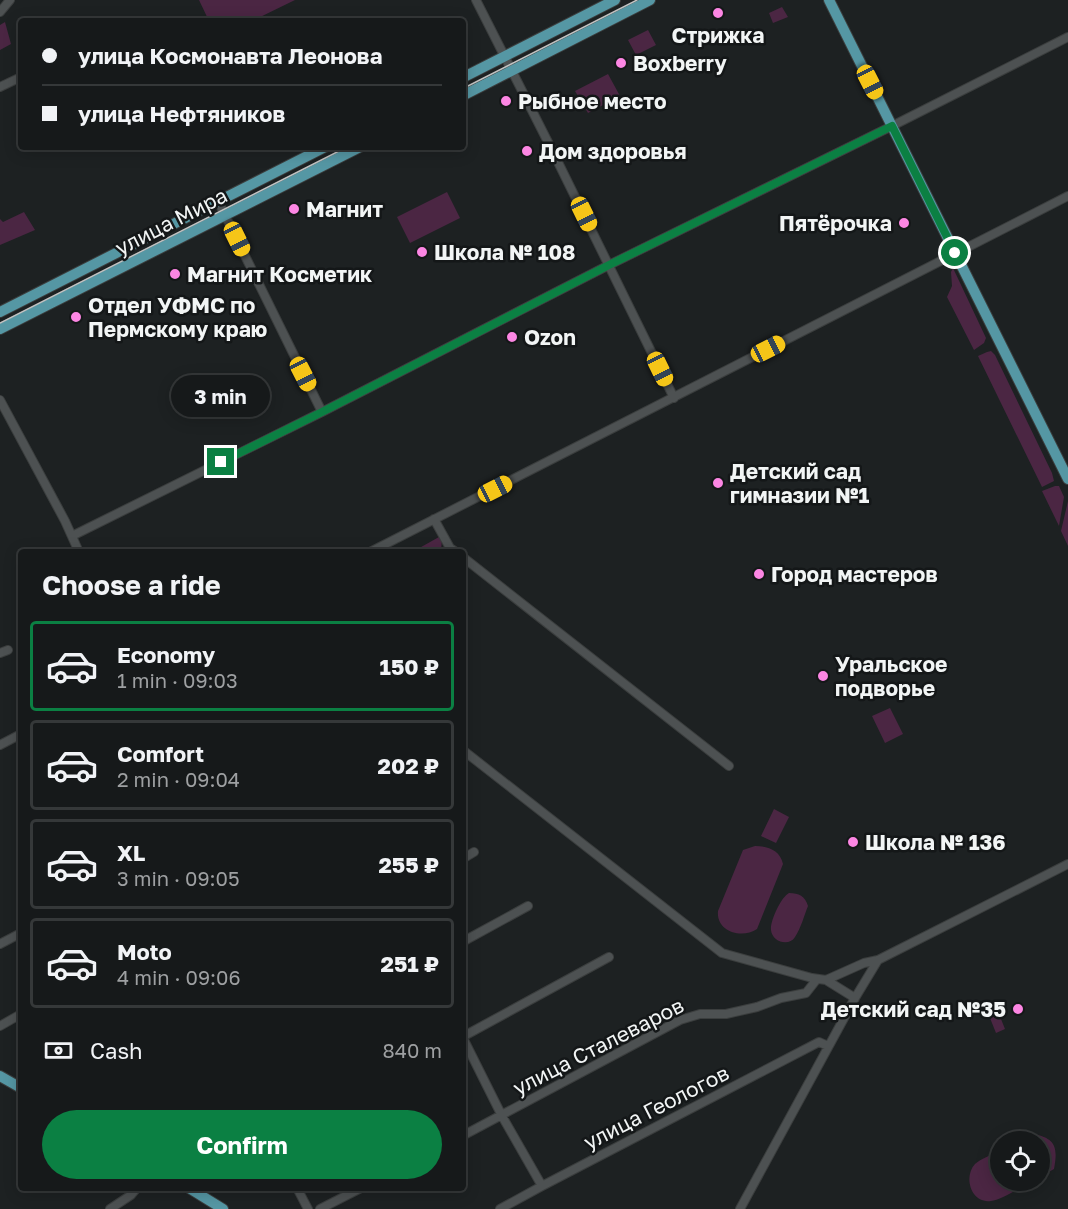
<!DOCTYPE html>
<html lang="en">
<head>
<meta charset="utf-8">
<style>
	:root { --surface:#16191a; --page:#232627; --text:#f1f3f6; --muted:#9ea0a2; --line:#353839; --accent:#0b8043 }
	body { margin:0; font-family:"Golos Text",sans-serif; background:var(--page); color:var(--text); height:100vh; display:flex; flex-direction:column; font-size:22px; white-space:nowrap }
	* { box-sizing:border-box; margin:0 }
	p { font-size:20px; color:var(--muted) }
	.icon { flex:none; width:33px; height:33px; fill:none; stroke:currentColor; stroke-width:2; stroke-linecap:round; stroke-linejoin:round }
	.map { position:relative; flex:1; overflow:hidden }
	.panel { position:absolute; left:18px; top:549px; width:448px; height:642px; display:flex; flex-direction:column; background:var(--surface); border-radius:6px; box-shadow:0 3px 15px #0003,0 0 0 2px var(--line) }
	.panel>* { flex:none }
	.guide { position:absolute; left:18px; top:18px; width:448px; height:132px; border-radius:6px; box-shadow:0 3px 15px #0003,0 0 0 2px var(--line); display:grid; align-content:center; height:132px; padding:0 24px; background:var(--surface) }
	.buttons { position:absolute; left:990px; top:1131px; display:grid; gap:12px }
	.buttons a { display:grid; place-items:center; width:60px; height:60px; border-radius:50%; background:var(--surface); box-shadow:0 3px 15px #0003,0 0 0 2px var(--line); font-size:30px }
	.end { position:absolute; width:27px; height:27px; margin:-14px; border:8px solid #0b8043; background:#fff; box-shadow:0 0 0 3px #fff }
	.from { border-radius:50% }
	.bubble { position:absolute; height:42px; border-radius:21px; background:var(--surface); box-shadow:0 3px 15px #0003,0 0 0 2px var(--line); font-size:20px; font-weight:700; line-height:42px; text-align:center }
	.car { position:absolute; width:18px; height:36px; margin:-18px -9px; border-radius:8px; box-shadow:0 0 4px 2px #0007; background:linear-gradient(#f5c518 24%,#345 0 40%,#f5c518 0 76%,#345 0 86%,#f5c518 0) }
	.guide b { display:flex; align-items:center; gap:21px; height:57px; font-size:22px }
	.guide b+b { border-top:2px solid var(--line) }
	.guide i { width:15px; height:15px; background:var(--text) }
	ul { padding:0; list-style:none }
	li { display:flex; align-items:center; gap:18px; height:90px; margin:0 12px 9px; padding:0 12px; border:3px solid var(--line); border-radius:6px }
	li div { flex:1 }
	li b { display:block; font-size:22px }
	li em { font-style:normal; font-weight:700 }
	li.current { border-color:var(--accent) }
	li>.icon { width:54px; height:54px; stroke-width:1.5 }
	h2 { padding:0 24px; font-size:27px; line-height:72px }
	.pay { display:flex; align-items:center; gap:15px; height:66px; padding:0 24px; font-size:22px }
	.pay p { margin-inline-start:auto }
	.action { display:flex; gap:12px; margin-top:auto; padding:12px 24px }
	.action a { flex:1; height:69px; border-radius:36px; background:var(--accent); color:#fff; font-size:24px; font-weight:700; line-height:69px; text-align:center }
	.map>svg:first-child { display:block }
	.green { fill:#4b2643 }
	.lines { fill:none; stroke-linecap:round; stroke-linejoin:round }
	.minor-casing { stroke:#3b3e3e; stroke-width:10 }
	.major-casing { stroke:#3b3e3e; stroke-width:12 }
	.minor { stroke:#4d5152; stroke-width:8 }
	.major { stroke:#5597a4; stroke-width:10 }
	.tram { stroke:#c0c3c3; stroke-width:1.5 }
	.route { stroke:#0b8043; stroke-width:8 }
	.poi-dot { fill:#fc86e3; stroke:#141718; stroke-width:2 }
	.labels { text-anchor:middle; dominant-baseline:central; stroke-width:5; stroke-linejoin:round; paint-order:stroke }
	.poi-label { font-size:21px; font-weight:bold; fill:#f2f5f5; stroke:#141718; text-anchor:start }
	.street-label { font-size:21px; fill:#f2f5f5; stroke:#141718 }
</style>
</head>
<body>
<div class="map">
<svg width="1068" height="1209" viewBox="0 0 1068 1209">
	<rect width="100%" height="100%" fill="#1d2122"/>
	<path class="green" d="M199,0H295L252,21H209Z
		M782,7L788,17L773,23L769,13Z
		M5,22L11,44L0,50V25Z
		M648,30L656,45L636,55L628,40Z
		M608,74L620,96L588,113L575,91Z
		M447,192L460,218L410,243L397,217Z
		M24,212L35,230L0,245V219L3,222Z
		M953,268L986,338L984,343L974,350L947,297L952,286L951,272Z
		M991,351L995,355L1052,473L1054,481L1042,487L978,356L987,352Z
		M1055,486H1059L1064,497L1059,526L1042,491Z
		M1068,501V546L1061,531Z
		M439,537L442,540L441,550L439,552L414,551Z
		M890,708L903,734L885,743L872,716Z
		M774,809L789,817L776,843L761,836Z
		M755,846C768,846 780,850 783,864L757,929C742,939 716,932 718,911L743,850Z
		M789,893C799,893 805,896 808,906C804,916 801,928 795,937C789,947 772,942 771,930C770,921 781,897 789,893Z
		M999,1014L1005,1029L996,1033L990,1018Z
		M1033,1134C1056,1138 1058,1148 1054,1169L1040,1177V1142L1018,1141Z
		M1000,1150V1180L1033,1181C1023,1186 1001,1200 991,1201C971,1204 963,1177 975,1164C980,1159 994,1154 1000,1150Z"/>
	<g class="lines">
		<defs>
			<path id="minor" d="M476,0L553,152L674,398
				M0,12L10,0
				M0,87L21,77
				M218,201L322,412
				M0,400L65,521L79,552
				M434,519L450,548L456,552
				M72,536L322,412L609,265L892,126L1068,37
				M370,552L1068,196
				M464,558L729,766
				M0,653L8,650
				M0,745L21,734
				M464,751L722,953L812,978L826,980L855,998
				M464,858L474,852
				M464,941L528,906
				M0,944L21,933
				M826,980L864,963L878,960L1068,864
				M0,1026L21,1014
				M464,1036L609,957
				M464,1040L502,1116L542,1186
				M464,1135L680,1020L700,1014H726L757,1007L781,998L806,993L817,979
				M297,1188L308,1209
				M110,1209L131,1195L137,1188
				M320,1209L361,1188
				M500,1209L542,1186L819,1042L828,1046
				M740,1209L855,998L878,960"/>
			<path id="major" d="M829,0L1068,479
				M464,77L615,0
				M464,95L650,0
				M0,312L325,147
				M0,329L360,147
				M0,1076L21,1088
				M189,1188L223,1209"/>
		</defs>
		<use href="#minor" class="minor-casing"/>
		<use href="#major" class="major-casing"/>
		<use href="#minor" class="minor"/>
		<use href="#major" class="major"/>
		<path class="tram" d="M464,88L637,0
			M0,323L347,147"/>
	</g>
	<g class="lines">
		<path class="route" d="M221,462L322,412L609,265L892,126L955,253"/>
	</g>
	<g class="poi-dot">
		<circle cx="718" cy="13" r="6"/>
		<circle cx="621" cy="63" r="6"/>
		<circle cx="506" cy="101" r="6"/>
		<circle cx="527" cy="151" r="6"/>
		<circle cx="294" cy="209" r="6"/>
		<circle cx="904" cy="223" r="6"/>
		<circle cx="422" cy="252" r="6"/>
		<circle cx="175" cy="274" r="6"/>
		<circle cx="76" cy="317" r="6"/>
		<circle cx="512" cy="337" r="6"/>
		<circle cx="718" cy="483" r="6"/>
		<circle cx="759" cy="574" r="6"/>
		<circle cx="823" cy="676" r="6"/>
		<circle cx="853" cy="842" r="6"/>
		<circle cx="1018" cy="1009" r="6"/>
	</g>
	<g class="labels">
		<g class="poi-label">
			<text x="718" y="35" text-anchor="middle">Стрижка</text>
			<text x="633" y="63">Boxberry</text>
			<text x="518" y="101">Рыбное место</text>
			<text x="539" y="151">Дом здоровья</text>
			<text x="306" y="209">Магнит</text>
			<text x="892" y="223" text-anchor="end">Пятёрочка</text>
			<text x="434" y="252">Школа № 108</text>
			<text x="187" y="274">Магнит Косметик</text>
			<text x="88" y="305">Отдел УФМС по<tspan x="88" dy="24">Пермскому краю</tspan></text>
			<text x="524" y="337">Ozon</text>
			<text x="730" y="471">Детский сад<tspan x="730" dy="24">гимназии №1</tspan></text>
			<text x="771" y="574">Город мастеров</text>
			<text x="835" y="664">Уральское<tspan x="835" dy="24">подворье</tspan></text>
			<text x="865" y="842">Школа № 136</text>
			<text x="1006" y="1009" text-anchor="end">Детский сад №35</text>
		</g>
		<g class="street-label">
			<text transform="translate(171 221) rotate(-27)">улица Мира</text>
			<text transform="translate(598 1046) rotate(-27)">улица Сталеваров</text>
			<text transform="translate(656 1107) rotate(-27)">улица Геологов</text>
		</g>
	</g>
</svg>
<div class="buttons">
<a><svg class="icon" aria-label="locate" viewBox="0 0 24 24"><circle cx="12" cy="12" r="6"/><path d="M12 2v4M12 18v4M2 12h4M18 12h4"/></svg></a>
</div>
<i class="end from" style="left:955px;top:253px"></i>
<i class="end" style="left:221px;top:462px"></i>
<div class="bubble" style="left:171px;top:375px;width:99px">3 min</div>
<i class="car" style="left:870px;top:82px;rotate:153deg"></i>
<i class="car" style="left:584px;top:214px;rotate:154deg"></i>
<i class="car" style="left:237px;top:239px;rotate:154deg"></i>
<i class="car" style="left:768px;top:349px;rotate:63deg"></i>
<i class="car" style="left:660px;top:369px;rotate:154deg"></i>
<i class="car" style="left:303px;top:374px;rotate:153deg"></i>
<i class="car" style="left:495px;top:489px;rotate:63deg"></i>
<div class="guide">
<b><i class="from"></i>улица Космонавта Леонова</b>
<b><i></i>улица Нефтяников</b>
</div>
<section class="panel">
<h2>Choose a ride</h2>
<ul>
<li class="current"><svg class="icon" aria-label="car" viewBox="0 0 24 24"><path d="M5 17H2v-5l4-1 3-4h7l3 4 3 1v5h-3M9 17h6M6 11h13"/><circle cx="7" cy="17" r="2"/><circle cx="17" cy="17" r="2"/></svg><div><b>Economy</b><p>1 min · 09:03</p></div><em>150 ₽</em></li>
<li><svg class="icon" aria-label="car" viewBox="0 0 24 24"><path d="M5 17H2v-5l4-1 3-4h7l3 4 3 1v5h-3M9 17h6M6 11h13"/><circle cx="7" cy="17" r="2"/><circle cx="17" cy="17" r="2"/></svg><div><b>Comfort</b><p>2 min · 09:04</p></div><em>202 ₽</em></li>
<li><svg class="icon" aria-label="car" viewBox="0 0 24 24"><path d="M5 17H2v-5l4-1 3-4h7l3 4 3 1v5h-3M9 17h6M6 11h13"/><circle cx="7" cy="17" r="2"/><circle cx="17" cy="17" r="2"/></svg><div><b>XL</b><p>3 min · 09:05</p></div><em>255 ₽</em></li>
<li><svg class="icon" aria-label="car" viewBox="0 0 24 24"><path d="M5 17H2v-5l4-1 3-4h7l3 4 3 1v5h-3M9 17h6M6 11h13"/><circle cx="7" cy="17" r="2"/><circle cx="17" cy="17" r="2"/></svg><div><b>Moto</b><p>4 min · 09:06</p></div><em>251 ₽</em></li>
</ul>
<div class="pay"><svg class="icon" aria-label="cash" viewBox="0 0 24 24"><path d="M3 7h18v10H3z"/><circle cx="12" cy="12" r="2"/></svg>Cash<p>840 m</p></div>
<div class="action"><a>Confirm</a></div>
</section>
</div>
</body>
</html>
